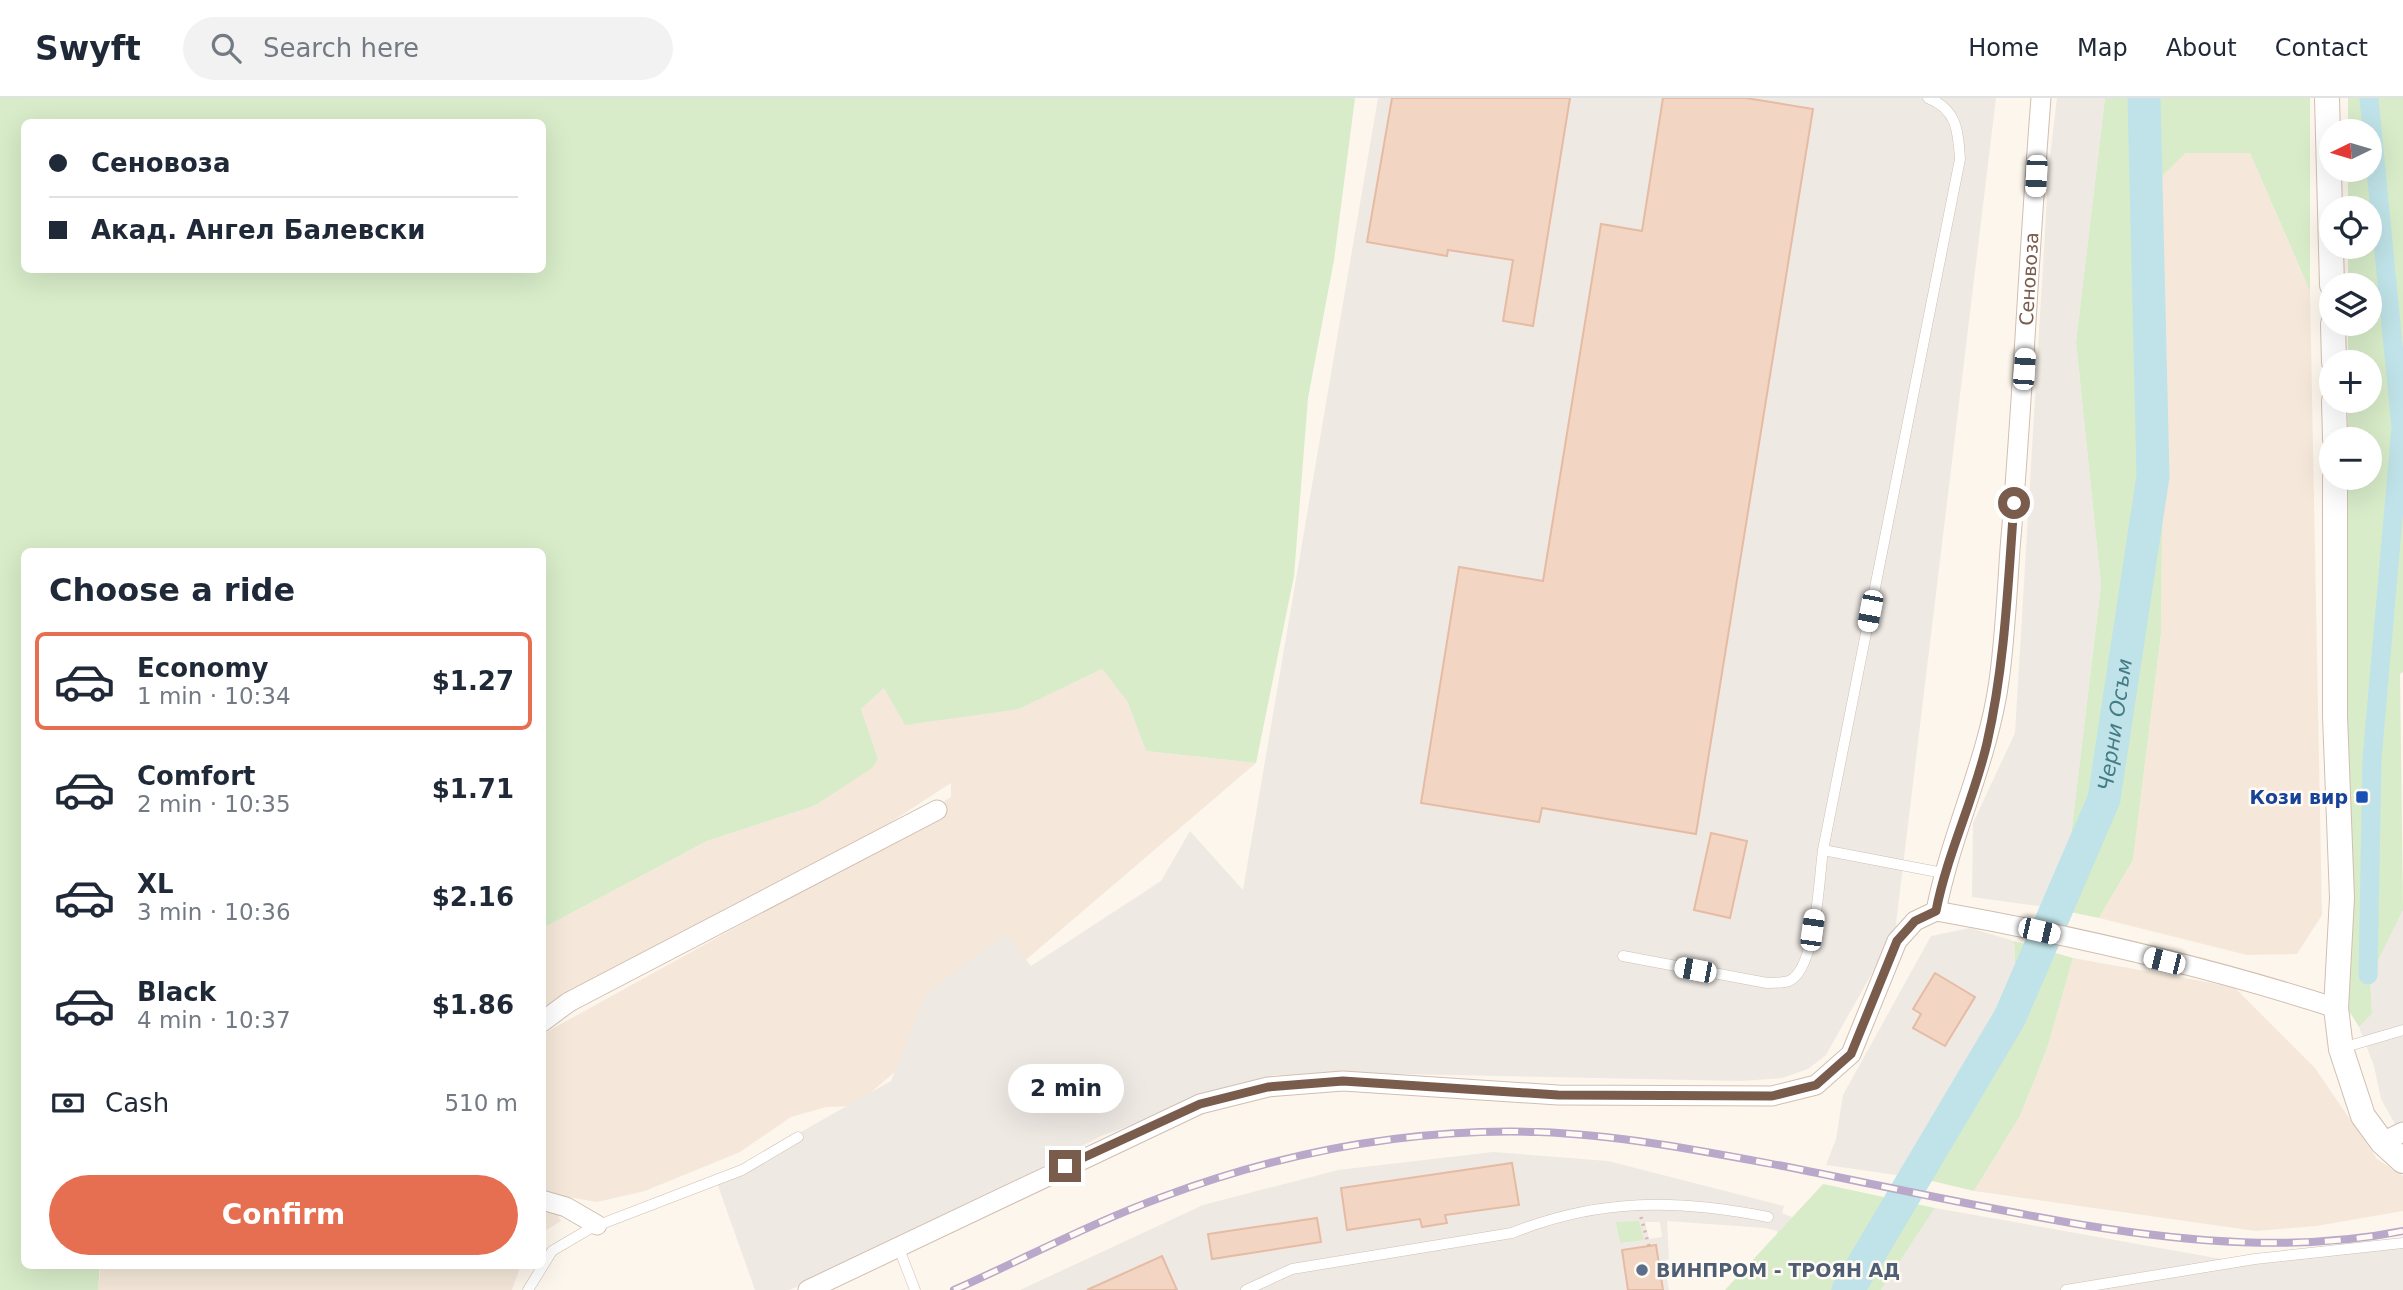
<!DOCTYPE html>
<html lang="en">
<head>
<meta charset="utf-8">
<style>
	:root { --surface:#fff; --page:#f2f2f3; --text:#1f2937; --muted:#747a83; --line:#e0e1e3; --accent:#e76f51 }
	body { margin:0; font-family:"DejaVu Sans",sans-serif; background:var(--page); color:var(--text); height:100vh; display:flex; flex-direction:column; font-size:26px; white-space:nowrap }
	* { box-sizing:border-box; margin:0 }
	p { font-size:23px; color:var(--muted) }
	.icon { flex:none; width:38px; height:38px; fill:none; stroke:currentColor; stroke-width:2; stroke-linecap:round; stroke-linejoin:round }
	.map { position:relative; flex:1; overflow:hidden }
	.side { position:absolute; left:21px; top:450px; width:525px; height:721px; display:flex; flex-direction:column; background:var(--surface); border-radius:10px; box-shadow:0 7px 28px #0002 }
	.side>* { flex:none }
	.hud { position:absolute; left:21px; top:21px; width:525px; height:154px; border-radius:10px; box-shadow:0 7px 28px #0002; display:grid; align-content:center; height:154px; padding:0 28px; background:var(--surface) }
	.needle { width:46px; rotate:265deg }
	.tools { position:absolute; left:2319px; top:21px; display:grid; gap:14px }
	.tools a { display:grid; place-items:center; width:63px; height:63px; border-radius:50%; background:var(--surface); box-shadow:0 7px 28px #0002; font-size:35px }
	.end { position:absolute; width:32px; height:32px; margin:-16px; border:9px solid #7a5c4d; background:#fff; box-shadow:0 0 0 4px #fff }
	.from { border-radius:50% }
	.bubble { position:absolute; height:49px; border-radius:24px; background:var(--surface); box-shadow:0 7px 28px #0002; font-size:23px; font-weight:600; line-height:49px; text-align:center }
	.car { position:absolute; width:21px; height:42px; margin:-21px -10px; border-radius:9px; box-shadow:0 0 5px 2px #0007; background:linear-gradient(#fff 24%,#345 0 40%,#fff 0 76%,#345 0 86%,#fff 0) }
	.hud b { display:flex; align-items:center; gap:24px; height:66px; font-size:26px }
	.hud b+b { border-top:2px solid var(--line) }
	.hud i { width:18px; height:18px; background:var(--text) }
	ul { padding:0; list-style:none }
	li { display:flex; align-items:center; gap:21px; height:98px; margin:0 14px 10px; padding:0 14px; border:4px solid transparent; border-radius:10px }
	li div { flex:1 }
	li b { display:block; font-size:26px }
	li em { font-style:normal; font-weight:600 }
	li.on { border-color:var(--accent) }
	li>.icon { width:63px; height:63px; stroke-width:1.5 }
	h2 { padding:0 28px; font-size:32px; line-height:84px }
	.pay { display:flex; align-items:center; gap:18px; height:77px; padding:0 28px; font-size:26px }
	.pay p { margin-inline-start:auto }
	.button { display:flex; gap:14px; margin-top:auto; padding:14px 28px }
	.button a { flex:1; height:80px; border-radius:42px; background:var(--accent); color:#fff; font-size:28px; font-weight:600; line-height:80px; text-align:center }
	header { display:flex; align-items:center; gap:42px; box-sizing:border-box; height:98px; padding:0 35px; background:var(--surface); border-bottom:2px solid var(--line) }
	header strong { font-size:33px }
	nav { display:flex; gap:38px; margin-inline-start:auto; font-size:24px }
	.search { width:490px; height:63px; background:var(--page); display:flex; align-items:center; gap:18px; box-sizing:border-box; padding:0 24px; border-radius:38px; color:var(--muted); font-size:26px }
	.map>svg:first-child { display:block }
	.residential { fill:#f5e8da }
	.industrial { fill:#efe9e4; fill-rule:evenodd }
	.green { fill:#d8ecc9; fill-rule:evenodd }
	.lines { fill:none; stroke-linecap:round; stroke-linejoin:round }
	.canal { stroke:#bfe3e8; stroke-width:19 }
	.river { stroke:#bfe3e8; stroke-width:33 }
	.building { fill:#f3d5c3; stroke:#e6bba3; stroke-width:2 }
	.service-casing { stroke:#d1beb0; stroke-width:11 }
	.minor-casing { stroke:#d1beb0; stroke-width:21 }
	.tertiary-casing { stroke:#d1beb0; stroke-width:26 }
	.path { stroke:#d9b8a5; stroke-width:3.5; stroke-dasharray:2 5; stroke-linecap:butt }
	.service { stroke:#fff; stroke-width:10 }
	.minor { stroke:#fff; stroke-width:19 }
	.tertiary { stroke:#fff; stroke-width:24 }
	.rail-casing { stroke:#b9a8c9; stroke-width:8 }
	.rail { stroke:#fffaf3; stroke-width:5; stroke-dasharray:16; stroke-linecap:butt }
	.route { stroke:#7a5c4d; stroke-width:9 }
	.transit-dot { fill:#1a4fb4; stroke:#fffaf3; stroke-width:2.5 }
	.service-dot { fill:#5c6f8a; stroke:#fffaf3; stroke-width:2.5 }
	.labels { text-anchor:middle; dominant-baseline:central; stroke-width:5; stroke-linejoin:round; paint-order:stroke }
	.street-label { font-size:19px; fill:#7a5c4d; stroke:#fffaf3 }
	.transit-label { font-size:19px; font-weight:bold; fill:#164399; stroke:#fffaf3; text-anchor:end }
	.service-label { font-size:19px; font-weight:bold; fill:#4e5e75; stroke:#fffaf3; text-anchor:start }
	.water-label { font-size:21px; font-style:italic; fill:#437c86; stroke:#fffaf3 }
</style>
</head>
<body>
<header>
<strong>Swyft</strong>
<div class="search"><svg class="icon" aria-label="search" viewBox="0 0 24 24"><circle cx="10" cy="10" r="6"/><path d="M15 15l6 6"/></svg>Search here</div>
<nav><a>Home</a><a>Map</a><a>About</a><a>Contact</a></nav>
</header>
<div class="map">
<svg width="2403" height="1192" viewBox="0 0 2403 1192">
	<rect width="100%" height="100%" fill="#fdf6ec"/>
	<path class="residential" d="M2186,55H2250L2310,193L2322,817L2297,856L2247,857L2099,820L2133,762L2161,536L2163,345L2159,81Z
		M1102,571L1127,603L1146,653L1256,665L855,1008L826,1009L791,1019L740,1054L645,1093L597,1104L543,1095V936L841,771L951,699V685L831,763L543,920V830L707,743L814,708L878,661L861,611L884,590L1019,611Z
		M2073,860L2234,889L2315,970L2377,1061L2403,1078V1113L2316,1128L2256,1133L1974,1093L2020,1018L2047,951Z
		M543,1108L555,1111L561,1123L543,1134Z
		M101,1167H521L512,1192H98Z"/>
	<path class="industrial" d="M1378,0H1996L1895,834L1826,957L1808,971L1782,980L1740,983L1400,976L1274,977L1101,1038L864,1163L789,1192H755L716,1082L891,983L927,895L1005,836L1031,868L1161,783L1190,733L1243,792Z
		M2057,0H2105L2076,244L2101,487L2071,738L2046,809L1972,799L1973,725L2015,635L2049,67Z
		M2403,812V1023L2396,1028L2381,1001L2374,968L2359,929L2372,916L2370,879Z
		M1970,830L2014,843L2016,884L1977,1002L1924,1081L1826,1067L1836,1041L1843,997L1931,838Z
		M1493,1054L1608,1063L1784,1108L1782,1115L1801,1123L1779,1143L1777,1133L1765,1130L1667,1123L1669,1161L1664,1163L1669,1192H1020L1203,1107L1338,1072ZM1645,1124H1660L1662,1139L1649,1141Z
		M1935,1110L2244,1165L2403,1144V1192H1881Z"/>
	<path class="green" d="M0,0H1355L1334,162L1308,300L1294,478L1256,665L1146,653L1127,603L1102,571L1019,611L905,627L884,590L861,611L878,661L872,670L814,708L707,743L543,830L542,453H24V1167H100L98,1192H0ZM542,24V172H24V24Z
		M2105,0H2310V193L2250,55H2186L2159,81L2163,345L2161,536L2133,762L2099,820L2046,809L2071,738L2101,487L2076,244Z
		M2348,0H2403V574L2400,576L2403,812L2370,879L2372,916L2359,929L2332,886L2347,380H2370V341H2348V303H2370V264H2348V226H2370V187H2348V149H2370V110H2348V72H2370V33H2348Z
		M2014,843L2073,860L2047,951L2020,1018L1974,1093L1924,1081L1977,1002L2016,884Z
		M1823,1086L1935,1110L1881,1192H1725Z
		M1639,1123L1644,1142L1620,1145L1616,1124Z"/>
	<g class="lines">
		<path class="canal" d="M2368,877L2372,661L2401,329L2369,0"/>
		<path class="river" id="s1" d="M1848,1192L2010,919L2104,701L2153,378L2144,0"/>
	</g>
	<path class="building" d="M1392,0H1570L1533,228L1503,223L1513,162L1448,152L1447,158L1367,144Z
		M1663,0H1746L1813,11L1696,736L1542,710L1539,724L1421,705L1459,469L1543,483L1601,126L1642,133Z
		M1711,735L1747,743L1730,820L1694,812Z
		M1935,875L1975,899L1945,948L1913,930L1921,916L1913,911Z
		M1512,1065L1519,1107L1445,1117L1447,1125L1422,1129L1420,1121L1347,1132L1341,1090Z
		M1317,1120L1321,1144L1212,1161L1208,1136Z
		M1656,1147L1663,1192H1628L1622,1152Z
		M1162,1158L1177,1192H1087Z"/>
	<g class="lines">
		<defs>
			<path id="service" d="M1823,752L1943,775
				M1623,858L1767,885C1773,885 1783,885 1789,883C1816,872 1819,780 1823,752L1960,61C1958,33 1957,11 1928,0
				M2342,950L2403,932
				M898,1148L915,1192
				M528,1192L552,1153L591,1130L742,1072L798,1039
				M1246,1192L1292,1171L1512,1135C1599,1100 1677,1101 1768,1119
				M2066,1192L2255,1161L2403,1145"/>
			<g id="minor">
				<path id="s2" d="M1936,813C1951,735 1988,663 1999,583C2005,540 2007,495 2010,451C2023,301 2029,150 2041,0"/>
				<path d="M1936,813C2071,837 2206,868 2336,910"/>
				<path d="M542,924L569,904L937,712"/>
				<path d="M2382,1044L2403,1034"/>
				<path d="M542,1102L566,1109L597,1127"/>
				<path d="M808,1192L1200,1006L1268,989L1343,983L1558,997L1772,998L1816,987L1851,956L1897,843L1915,823L1936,813"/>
			</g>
			<path id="tertiary" d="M2327,0L2332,187
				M2333,226L2334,264
				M2334,303L2335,341
				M2335,380V618L2342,800L2336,910L2341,951L2363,1018L2382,1044L2403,1063"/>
		</defs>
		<use href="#service" class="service-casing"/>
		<use href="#minor" class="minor-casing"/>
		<use href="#tertiary" class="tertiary-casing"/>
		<path class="path" d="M1641,1119L1649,1148"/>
		<use href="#service" class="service"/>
		<use href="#minor" class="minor"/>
		<use href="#tertiary" class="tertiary"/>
		<defs>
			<path id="rail" d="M954,1192C1024,1161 1093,1124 1165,1098C1284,1054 1411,1030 1539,1034C1621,1037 1702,1053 1783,1068C1883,1088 1983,1110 2083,1127C2188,1144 2298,1154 2403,1133"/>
		</defs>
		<use href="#rail" class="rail-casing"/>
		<use href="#rail" class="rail"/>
	</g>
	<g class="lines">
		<path class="route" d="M1065,1068L1200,1006L1268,989L1343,983L1558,997L1772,998L1816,987L1851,956L1897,843L1915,823L1936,813C1947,756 1974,702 1987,645C2005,566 2008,485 2014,405"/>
	</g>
	<rect class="transit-dot" x="2355" y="692" width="14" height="14" rx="3.5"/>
	<circle class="service-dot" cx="1642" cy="1172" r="7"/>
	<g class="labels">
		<g class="street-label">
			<text stroke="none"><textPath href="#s2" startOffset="642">Сеновоза</textPath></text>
		</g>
		<g class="transit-label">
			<text x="2348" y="699">Кози вир</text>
		</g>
		<g class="service-label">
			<text x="1656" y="1172">ВИНПРОМ - ТРОЯН АД</text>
		</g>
		<g class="water-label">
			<text stroke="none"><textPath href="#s1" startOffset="630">Черни Осъм</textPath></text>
		</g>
	</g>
</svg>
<div class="tools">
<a><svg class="needle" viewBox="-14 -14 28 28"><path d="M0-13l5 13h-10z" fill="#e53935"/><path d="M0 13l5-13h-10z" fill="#747a83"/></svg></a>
<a><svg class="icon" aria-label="locate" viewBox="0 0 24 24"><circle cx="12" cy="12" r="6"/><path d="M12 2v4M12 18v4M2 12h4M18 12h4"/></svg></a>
<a><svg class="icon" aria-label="layers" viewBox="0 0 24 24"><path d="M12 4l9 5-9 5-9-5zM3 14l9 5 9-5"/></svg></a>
<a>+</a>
<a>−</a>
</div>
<i class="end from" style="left:2014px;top:405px"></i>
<i class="end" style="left:1065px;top:1068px"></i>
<div class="bubble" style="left:1008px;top:966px;width:116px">2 min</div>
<i class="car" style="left:2036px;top:78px;rotate:183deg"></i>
<i class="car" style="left:2024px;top:271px;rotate:4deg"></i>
<i class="car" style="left:1870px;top:513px;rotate:191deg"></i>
<i class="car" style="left:1812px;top:832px;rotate:8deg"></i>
<i class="car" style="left:2039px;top:833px;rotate:103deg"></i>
<i class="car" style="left:2164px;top:863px;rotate:284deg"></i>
<i class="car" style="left:1695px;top:872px;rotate:281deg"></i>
<div class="hud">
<b><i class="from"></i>Сеновоза</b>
<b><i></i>Акад. Ангел Балевски</b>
</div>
<section class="side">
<h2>Choose a ride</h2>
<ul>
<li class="on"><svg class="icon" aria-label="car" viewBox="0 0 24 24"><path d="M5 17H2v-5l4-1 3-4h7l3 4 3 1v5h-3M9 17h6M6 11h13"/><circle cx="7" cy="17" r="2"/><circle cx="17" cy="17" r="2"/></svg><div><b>Economy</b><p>1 min · 10:34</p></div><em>$1.27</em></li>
<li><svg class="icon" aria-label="car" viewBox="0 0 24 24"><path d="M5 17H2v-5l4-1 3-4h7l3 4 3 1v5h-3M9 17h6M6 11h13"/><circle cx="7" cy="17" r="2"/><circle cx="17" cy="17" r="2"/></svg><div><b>Comfort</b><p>2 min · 10:35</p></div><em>$1.71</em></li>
<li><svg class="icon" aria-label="car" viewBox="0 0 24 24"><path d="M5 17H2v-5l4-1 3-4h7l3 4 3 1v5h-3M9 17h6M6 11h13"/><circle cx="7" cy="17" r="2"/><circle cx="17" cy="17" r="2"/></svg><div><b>XL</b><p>3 min · 10:36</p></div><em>$2.16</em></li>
<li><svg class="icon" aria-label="car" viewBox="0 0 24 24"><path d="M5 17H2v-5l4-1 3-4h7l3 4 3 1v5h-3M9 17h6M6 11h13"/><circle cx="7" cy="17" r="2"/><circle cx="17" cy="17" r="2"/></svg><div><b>Black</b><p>4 min · 10:37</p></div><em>$1.86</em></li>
</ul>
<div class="pay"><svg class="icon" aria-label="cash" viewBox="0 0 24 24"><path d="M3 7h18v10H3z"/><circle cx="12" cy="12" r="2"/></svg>Cash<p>510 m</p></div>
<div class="button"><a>Confirm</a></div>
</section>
</div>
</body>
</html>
